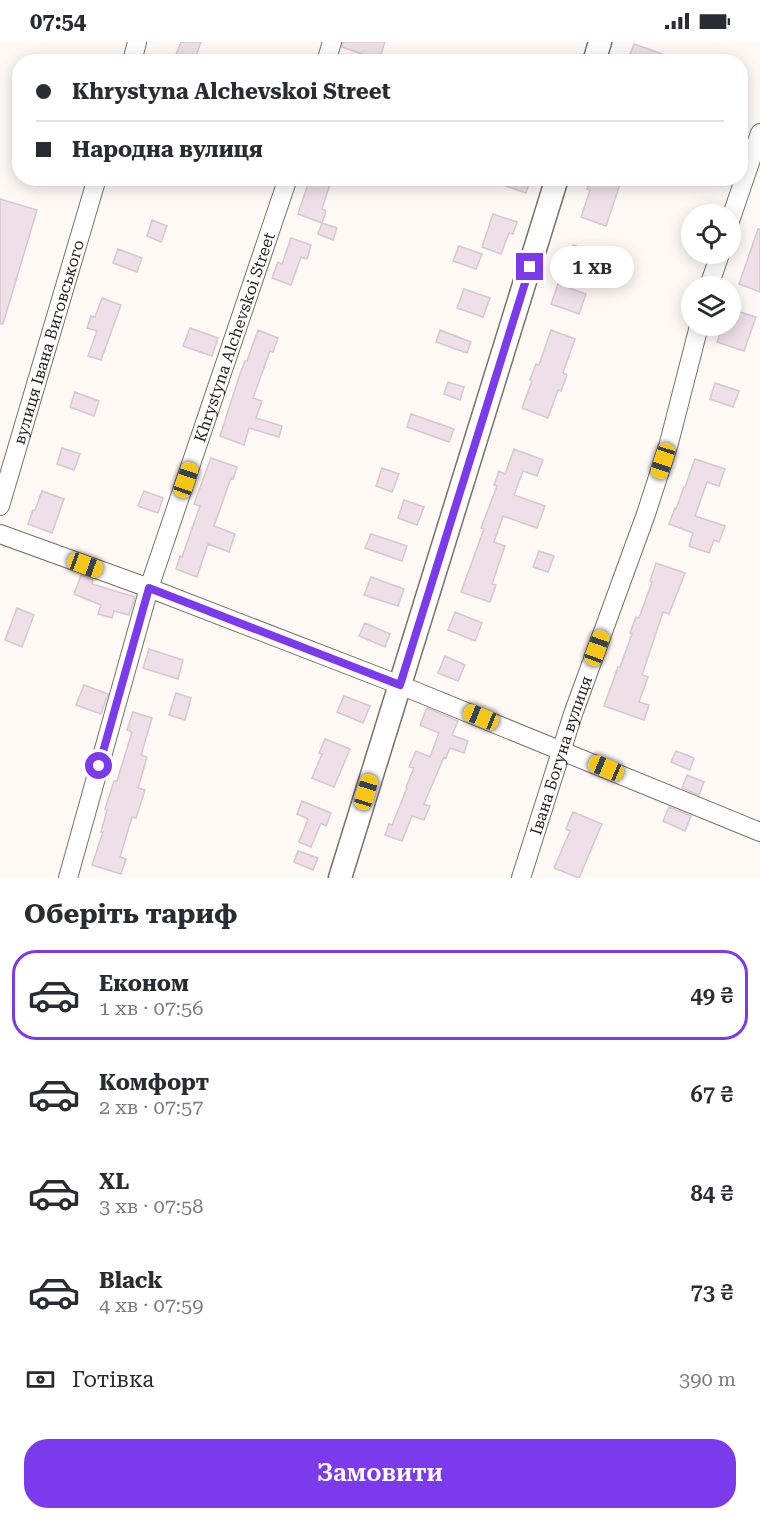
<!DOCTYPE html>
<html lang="uk">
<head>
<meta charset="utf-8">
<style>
	:root { --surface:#fff; --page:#f2f2f3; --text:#2b2b33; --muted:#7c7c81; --line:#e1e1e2; --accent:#7c3aed }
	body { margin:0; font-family:"Roboto Serif",serif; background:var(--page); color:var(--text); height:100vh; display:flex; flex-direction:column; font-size:22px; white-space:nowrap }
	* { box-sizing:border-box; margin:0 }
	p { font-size:20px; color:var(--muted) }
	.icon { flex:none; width:33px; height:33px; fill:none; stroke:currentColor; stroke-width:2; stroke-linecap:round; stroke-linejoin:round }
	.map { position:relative; height:836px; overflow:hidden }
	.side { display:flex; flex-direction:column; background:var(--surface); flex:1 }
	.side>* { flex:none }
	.banner { position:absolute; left:12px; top:12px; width:736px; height:132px; border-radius:24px; box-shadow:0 3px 15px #0003; display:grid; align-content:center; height:132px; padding:0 24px; background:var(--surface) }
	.fabs { position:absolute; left:681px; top:162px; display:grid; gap:12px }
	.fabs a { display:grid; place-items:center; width:60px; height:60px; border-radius:50%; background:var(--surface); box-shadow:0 3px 15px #0003; font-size:30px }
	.end { position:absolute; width:27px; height:27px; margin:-14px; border:8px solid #7c3aed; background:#fff; box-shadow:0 0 0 3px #fff }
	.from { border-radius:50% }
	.bubble { position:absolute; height:42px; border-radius:21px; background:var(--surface); box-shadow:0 3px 15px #0003; font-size:20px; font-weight:600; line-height:42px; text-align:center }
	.car { position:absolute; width:18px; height:36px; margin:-18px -9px; border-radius:8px; box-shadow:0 0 4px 2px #0007; background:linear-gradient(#f5c518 24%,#345 0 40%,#f5c518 0 76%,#345 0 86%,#f5c518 0) }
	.banner b { display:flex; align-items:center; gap:21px; height:57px; font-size:22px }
	.banner b+b { border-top:2px solid var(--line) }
	.banner i { width:15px; height:15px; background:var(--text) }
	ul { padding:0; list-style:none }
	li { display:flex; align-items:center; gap:18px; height:90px; margin:0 12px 9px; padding:0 12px; border:3px solid transparent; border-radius:24px }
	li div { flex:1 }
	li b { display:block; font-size:22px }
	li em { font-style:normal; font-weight:600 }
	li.on { border-color:var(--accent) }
	li>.icon { width:54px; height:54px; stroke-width:1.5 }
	h2 { padding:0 24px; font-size:27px; line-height:72px }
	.pay { display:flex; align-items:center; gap:15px; height:66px; padding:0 24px; font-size:22px }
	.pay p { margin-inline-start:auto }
	.button { display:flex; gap:12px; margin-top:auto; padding:12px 24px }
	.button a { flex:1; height:69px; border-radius:24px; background:var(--accent); color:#fff; font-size:24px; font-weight:600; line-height:69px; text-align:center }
	.status { display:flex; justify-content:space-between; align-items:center; height:42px; padding:0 30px; background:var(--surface); direction:ltr }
	.status svg { height:16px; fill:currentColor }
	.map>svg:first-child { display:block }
	.building { fill:#eedfe8; stroke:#d6c7d0; stroke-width:1.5 }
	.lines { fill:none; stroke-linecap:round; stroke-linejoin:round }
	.minor-casing { stroke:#7b7067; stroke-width:20 }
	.tertiary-casing { stroke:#7b7067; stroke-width:25 }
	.minor { stroke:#fff; stroke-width:18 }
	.tertiary { stroke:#fff; stroke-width:22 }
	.route { stroke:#7c3aed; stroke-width:8 }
	.labels { text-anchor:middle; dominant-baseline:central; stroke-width:6; stroke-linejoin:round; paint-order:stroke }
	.street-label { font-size:16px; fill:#231f1b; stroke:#fef9f5 }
</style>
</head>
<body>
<div class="status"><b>07:54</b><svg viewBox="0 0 49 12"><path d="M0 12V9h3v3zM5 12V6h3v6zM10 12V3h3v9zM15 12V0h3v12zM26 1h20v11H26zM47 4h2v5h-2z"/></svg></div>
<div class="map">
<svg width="760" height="836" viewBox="0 0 760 836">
	<rect width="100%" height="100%" fill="#fef9f5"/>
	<path class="building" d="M181,0H201L194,20H188L175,15Z
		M343,0H385L379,18L342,5Z
		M634,2L679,18L678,20H627Z
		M310,136H332L322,167L326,169L322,181L298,172Z
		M490,136H531L526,151L489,138Z
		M591,136H613L621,139L606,184L581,175L590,148L587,147Z
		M0,157L37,168L3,282H0Z
		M493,172L517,180L513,192L509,191L501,212L482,205Z
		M152,178L167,184L161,200L147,194Z
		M322,181L337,186L333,198L318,192Z
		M758,187H760V250L739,242Z
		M291,196L311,203L307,217L301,215L291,243L272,236L278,220L282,222Z
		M573,203L604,214L597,231L566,220Z
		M459,204L482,212L476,227L453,219Z
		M118,207L142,216L137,230L113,221Z
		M558,242L586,252L579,272L551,262Z
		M464,247L490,256L483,275L457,266Z
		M102,256L121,263L101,318L88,314L97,289L87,286L91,274L95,275Z
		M730,267L756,275L744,309L717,300L723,284H730Z
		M190,286L218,296L212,314L183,304Z
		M258,288L278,296L273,310L270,309L253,356L262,359L256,376L282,384L279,395L249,386L244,403L220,394L240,332L245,319H247Z
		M440,288L471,300L467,311L436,300Z
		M551,288L575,297L563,331L567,333L561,349L558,348L548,376L522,366L532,339L530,338L536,322L539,323Z
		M448,340L464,345L460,358L444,352Z
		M715,341L739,349L733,365L710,357Z
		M75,350L99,359L94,374L70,365Z
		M411,372L454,387L449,400L407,385Z
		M62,406L80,412L74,428L57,422Z
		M514,407L543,418L537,434L523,429L514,453L545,464L537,486L503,474L494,500L505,504L492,542L496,543L490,560L461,550L484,487L481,486L497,444L494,443L499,429L505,432Z
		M211,416L237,425L233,437L231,436L214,484L235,492L229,510L208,502L197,535L176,527L180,514L182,515L200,464L194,462Z
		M695,417L725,427L719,444L707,440L695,474L725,484L719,500L714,498L709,511L689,504L693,491L669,482L675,466L676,467L684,445H685Z
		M382,426L399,432L392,450L376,444Z
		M42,449L64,457L52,491L28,482L33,468H35Z
		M144,449L163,456L158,471L138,464Z
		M404,458L424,465L417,483L398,476Z
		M371,492L407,504L402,519L365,506Z
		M539,509L554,514L548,530L533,525Z
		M656,521L685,531L669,572L663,570L642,633L648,635L639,660L649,663L644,678L604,664L618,625H620L632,592L630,591L636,575L639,576L652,540L650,539Z
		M81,533L93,538L92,542L135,555L129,573L114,569L112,576L98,572L101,563L74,552Z
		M371,535L404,547L398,564L364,553Z
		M17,566L34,573L22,605L5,598Z
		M455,570L482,581L475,599L448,588Z
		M365,581L390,592L385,605L359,594Z
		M149,607L183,618L178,637L143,626Z
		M445,614L465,623L458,639L438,631Z
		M84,643L108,652L101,672L76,663Z
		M176,651L191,656L185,678L169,673Z
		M344,654L370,664L363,681L337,670Z
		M427,666L458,679L452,693L468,699L464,711L450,706L446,716L444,715L424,762L430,764L424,778L412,774L402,799L385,793L389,782L392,783L407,746L406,745L414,726L409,725L416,709L430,715L439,691L420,683Z
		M133,670L152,676L141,713L147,715L138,746L145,748L136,776L132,775L120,815L126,817L121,832L92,823L103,790H101L107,768L105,767L114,739H117L132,690L127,688Z
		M325,697L350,707L334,745L312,736L322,712L319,711Z
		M676,709L694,716L690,728L671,720Z
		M687,733L704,740L699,753L682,746Z
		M302,759L331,771L326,784L321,781L311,805L299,800L308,777L297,772Z
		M669,765L691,774L685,789L663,779Z
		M573,770L602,782L579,836L554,826L570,789L566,787Z
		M298,809L318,816L313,828L294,820Z"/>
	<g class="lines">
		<defs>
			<g id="minor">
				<path d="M132,20L137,0"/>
				<path d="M326,20L332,0"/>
				<path d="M730,179L760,91"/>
				<path d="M709,244L720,212"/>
				<path id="s1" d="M0,464L97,136"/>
				<path d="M0,492L149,546L400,643L760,790"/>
				<path id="s2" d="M68,836L149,546L288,136"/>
				<path id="s3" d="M521,836L573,672L646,472L669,401L699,284"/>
			</g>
			<path id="tertiary" d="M594,20L600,0
				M340,836L557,136"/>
		</defs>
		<use href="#minor" class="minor-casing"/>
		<use href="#tertiary" class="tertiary-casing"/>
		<use href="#minor" class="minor"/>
		<use href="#tertiary" class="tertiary"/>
	</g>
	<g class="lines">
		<path class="route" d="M99,724L149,546L400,643L530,225"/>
	</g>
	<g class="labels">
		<g class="street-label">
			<text stroke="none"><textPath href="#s2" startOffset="566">Khrystyna Alchevskoi Street</textPath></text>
			<text stroke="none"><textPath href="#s1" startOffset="171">вулиця Івана Виговського</textPath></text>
			<text stroke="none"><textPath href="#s3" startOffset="129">Івана Богуна вулиця</textPath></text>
		</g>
	</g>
</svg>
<div class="fabs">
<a><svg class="icon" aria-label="locate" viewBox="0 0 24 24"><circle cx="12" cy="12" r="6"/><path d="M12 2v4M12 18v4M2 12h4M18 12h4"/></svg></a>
<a><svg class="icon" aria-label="layers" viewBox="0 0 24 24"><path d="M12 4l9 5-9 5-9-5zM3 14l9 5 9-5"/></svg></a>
</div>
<i class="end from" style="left:99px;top:724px"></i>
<i class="end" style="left:530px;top:225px"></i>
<div class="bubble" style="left:550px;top:204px;width:84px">1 хв</div>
<i class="car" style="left:663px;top:419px;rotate:198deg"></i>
<i class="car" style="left:186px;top:438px;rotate:19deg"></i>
<i class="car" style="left:85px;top:523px;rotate:110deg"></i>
<i class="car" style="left:597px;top:606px;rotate:20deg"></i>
<i class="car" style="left:481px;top:675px;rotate:292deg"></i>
<i class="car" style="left:606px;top:726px;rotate:293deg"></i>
<i class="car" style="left:366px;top:750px;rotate:17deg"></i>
<div class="banner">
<b><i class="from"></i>Khrystyna Alchevskoi Street</b>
<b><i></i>Народна вулиця</b>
</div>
</div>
<section class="side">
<h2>Оберіть тариф</h2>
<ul>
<li class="on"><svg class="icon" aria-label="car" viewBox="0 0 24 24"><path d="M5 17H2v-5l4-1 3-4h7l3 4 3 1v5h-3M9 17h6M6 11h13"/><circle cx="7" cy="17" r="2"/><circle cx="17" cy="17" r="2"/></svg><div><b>Економ</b><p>1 хв · 07:56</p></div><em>49 ₴</em></li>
<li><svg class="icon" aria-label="car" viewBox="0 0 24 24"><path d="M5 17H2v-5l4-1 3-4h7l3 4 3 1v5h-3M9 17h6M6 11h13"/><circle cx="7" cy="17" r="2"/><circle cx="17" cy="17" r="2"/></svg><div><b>Комфорт</b><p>2 хв · 07:57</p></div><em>67 ₴</em></li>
<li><svg class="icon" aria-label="car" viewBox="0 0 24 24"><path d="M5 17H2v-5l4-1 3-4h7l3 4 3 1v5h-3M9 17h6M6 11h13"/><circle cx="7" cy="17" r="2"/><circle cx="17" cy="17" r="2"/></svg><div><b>XL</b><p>3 хв · 07:58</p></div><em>84 ₴</em></li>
<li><svg class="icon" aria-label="car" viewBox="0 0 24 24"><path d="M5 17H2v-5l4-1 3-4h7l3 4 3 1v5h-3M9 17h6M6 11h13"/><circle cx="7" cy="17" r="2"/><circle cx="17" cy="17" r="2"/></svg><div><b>Black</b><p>4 хв · 07:59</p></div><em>73 ₴</em></li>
</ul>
<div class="pay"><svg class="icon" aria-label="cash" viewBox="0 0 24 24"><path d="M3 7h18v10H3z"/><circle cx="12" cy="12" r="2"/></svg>Готівка<p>390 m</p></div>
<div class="button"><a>Замовити</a></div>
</section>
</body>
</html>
